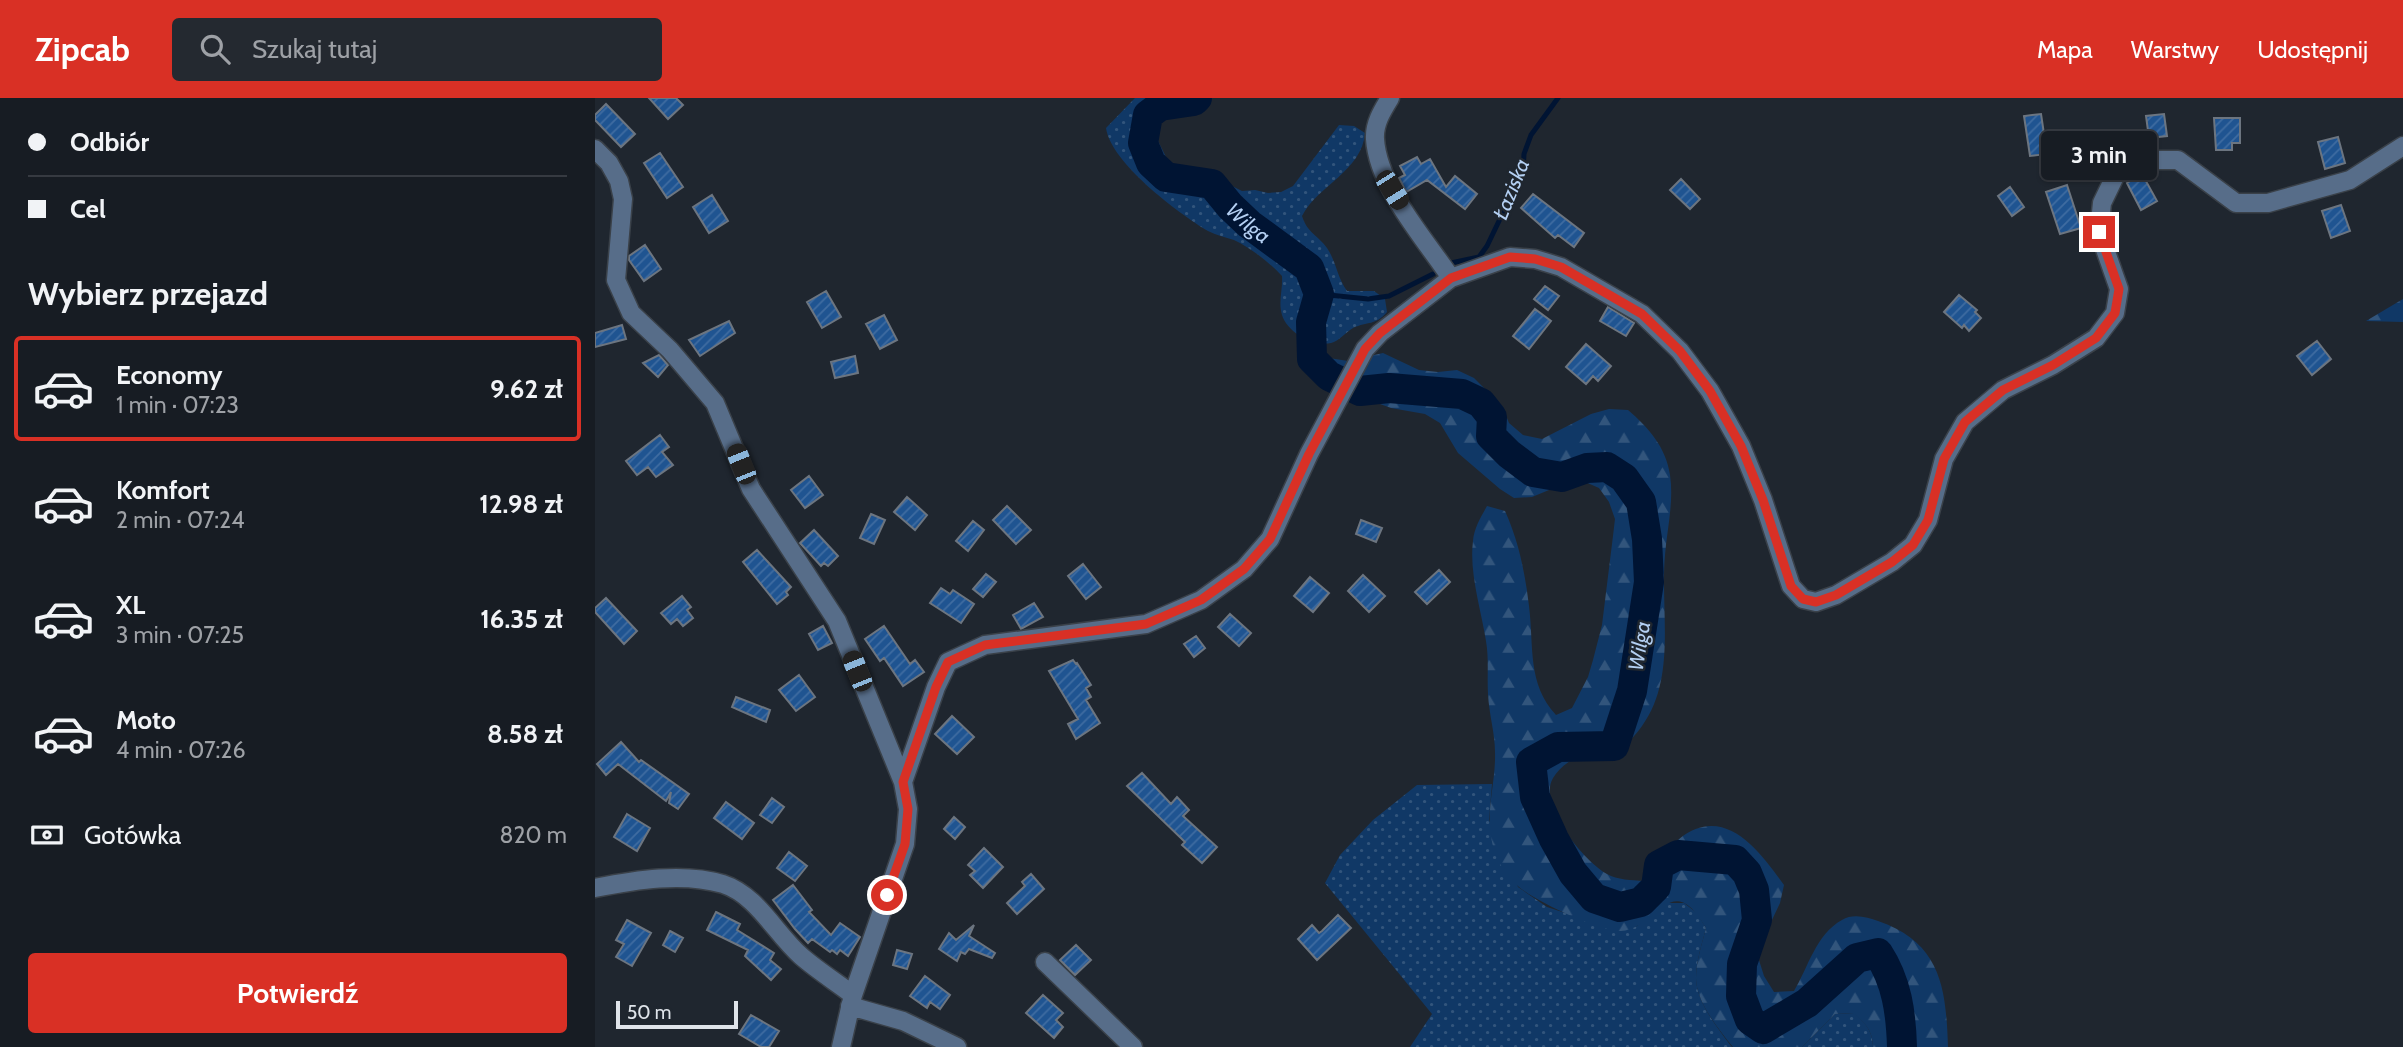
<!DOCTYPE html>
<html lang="pl">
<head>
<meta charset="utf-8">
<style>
	:root { --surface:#171c23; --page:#242930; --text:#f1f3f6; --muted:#9ea1a6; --line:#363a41; --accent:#d93025 }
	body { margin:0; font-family:Cabin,sans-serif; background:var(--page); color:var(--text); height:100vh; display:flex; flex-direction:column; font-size:26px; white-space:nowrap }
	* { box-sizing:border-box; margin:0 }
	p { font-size:23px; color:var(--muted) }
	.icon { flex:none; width:38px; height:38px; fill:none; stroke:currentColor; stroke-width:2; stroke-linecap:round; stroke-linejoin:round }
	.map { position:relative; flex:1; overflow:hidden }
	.drawer { display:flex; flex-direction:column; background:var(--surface); width:595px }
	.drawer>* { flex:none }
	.guide { display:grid; align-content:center; height:154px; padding:0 28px; background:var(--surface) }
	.scale { position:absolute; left:21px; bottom:18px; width:122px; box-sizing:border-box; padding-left:7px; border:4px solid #dfe4ea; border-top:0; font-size:19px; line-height:24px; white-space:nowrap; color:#dfe4ea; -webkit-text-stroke:5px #1f262f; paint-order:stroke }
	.end { position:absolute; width:32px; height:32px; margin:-16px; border:9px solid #d93025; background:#fff; box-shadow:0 0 0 4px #fff }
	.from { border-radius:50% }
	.bubble { position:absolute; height:49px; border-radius:7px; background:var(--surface); box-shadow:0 2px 5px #0004,0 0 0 2px var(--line); font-size:23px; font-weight:700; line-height:49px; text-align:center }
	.car { position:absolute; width:21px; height:42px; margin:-21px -10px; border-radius:9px; box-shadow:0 0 5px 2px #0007; background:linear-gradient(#222 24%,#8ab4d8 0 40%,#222 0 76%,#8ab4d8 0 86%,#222 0) }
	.guide b { display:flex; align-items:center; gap:24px; height:66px; font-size:26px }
	.guide b+b { border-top:2px solid var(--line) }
	.guide i { width:18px; height:18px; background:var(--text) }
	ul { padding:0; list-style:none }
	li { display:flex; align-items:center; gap:21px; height:105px; margin:0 14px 10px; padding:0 14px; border:4px solid transparent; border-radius:7px }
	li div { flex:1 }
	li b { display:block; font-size:26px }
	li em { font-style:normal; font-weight:700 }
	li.selected { border-color:var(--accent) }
	li>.icon { width:63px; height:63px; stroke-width:1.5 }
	h2 { padding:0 28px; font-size:32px; line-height:84px }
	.pay { display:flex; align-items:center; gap:18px; height:77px; padding:0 28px; font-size:26px }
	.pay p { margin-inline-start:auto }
	.action { display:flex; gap:14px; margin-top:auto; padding:14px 28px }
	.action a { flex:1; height:80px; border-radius:7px; background:var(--accent); color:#fff; font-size:28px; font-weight:700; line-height:80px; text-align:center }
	header { display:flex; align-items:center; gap:42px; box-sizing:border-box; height:98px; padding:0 35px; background:var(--accent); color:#fff }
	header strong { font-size:33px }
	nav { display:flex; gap:38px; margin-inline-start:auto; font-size:24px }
	.search { width:490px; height:63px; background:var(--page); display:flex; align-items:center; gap:18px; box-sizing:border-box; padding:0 24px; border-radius:7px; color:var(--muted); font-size:26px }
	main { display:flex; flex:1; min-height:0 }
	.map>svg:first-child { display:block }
	.grass { fill:url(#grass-dots) }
	.forest { fill:url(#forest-firs) }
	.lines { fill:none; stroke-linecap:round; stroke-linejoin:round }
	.stream { stroke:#001433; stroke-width:5 }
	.river { stroke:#001433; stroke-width:30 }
	.building { fill:url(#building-hatch); stroke:#6c7580; stroke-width:2 }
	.minor-casing { stroke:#3a4149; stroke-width:21 }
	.minor { stroke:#576d89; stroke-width:18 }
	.route { stroke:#d93025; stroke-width:9 }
	.labels { text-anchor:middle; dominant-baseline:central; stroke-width:5; stroke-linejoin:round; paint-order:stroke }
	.water-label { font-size:21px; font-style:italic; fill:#b4d0f3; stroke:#1f262f }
</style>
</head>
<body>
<header>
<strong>Zipcab</strong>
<div class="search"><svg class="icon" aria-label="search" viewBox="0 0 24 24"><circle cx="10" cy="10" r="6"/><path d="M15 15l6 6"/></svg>Szukaj tutaj</div>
<nav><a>Mapa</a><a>Warstwy</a><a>Udostępnij</a></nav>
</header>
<main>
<section class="drawer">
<div class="guide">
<b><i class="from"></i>Odbiór</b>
<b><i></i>Cel</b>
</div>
<h2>Wybierz przejazd</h2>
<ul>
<li class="selected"><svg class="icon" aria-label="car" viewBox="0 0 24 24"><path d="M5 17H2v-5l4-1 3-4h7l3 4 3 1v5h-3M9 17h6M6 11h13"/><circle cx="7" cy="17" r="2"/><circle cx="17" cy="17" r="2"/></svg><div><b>Economy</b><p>1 min · 07:23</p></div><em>9.62 zł</em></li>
<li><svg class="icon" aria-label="car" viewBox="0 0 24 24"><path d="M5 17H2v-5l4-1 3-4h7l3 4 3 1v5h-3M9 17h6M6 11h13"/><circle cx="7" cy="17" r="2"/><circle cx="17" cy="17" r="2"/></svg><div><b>Komfort</b><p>2 min · 07:24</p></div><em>12.98 zł</em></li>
<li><svg class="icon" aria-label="car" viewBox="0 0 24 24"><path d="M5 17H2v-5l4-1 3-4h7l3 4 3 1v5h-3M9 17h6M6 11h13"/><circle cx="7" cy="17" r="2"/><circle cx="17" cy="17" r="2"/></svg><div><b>XL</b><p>3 min · 07:25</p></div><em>16.35 zł</em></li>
<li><svg class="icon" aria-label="car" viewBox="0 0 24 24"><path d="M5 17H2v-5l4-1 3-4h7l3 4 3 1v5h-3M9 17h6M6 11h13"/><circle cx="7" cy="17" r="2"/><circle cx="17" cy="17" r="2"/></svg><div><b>Moto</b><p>4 min · 07:26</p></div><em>8.58 zł</em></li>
</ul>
<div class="pay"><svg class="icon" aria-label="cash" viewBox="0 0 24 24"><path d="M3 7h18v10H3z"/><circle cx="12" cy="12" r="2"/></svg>Gotówka<p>820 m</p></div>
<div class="action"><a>Potwierdź</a></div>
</section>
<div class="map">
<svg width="1808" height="949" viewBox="0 0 1808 949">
	<defs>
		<pattern id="grass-dots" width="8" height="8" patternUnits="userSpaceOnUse" patternTransform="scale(1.75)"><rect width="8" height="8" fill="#103866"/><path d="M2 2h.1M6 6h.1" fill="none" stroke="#32557c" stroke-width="1.8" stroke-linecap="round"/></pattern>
		<pattern id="forest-firs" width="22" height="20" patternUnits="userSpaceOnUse" patternTransform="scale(1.75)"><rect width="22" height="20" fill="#103866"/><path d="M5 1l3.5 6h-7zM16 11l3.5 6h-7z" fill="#32557c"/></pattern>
		<pattern id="building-hatch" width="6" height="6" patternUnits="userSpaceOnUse" patternTransform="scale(1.75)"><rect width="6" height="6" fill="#1f5491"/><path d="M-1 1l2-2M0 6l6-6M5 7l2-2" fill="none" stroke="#3f6ca1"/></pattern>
	</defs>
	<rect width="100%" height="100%" fill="#1f262f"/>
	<path class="grass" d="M540,0H618L568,8L557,16L556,29L574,65L584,74L610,82L623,81L647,93L660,92L673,95L686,94L698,88L744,27L759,28L770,35C767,73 723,87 707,118C713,136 722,136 732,150C741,163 742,179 752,193H779L790,201L792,214C780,228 773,223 758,230C751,234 744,243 736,245C718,249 692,234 687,217C683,204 688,191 687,178C674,164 656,150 639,142C630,139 621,137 613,133C583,115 516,65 511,30Z
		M897,686L894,722L923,789L952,809L1025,833L1042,828L1070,805H1089L1102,815L1111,830C1107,846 1101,863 1101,880C1101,903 1123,931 1137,949H815L837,916L730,785L745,757L778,722L822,687Z
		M1259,915C1270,925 1278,933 1278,949H1207L1240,916Z"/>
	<path class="forest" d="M1808,201V224L1771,223Z
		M788,255L824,272L843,274L862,272L879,280L907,308L914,325L928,337L947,341L996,316L1014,311L1033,312C1053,329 1071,349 1075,377C1079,404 1072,431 1070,457C1065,512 1082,580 1047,628C1040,638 1030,649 1019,652C1013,653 1008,651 1003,652C987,654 966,666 958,680C942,707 989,763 1012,776C1022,782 1037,782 1048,783C1062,771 1071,752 1084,741C1130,704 1165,754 1189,787L1185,805L1168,841L1163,859L1169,878L1179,894L1199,893C1213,870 1221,836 1247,822C1258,815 1272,819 1283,823C1346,845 1351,889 1353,949H1278C1278,933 1270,925 1258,915L1240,916L1207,949H1138C1123,931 1101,903 1101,880C1101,863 1107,846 1111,830C1076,769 1062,831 1026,833C1005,834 940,803 924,789C909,777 899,758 896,739C891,711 901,683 900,654C900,635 894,616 893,596C892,578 894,560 891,543C886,511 874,475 878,443C879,430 886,419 892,408L910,413C924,444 930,475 934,508C939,548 932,586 961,617L977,610L993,579L998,562L1007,527L1018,438L1020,421L1014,404L1004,390L988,383L971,385L937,399L919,400L905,391L863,355L845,325L830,316L796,310L763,298L736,276L725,263L734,260L753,263Z"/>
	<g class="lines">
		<path class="stream" d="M856,165L884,159L892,148L928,73L929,56L936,37L963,0
			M724,196L773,201L794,198L838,176"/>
		<path class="river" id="s1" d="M602,0L599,3L565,8L553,17L548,45L556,65L571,79L617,86L635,108L654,126L714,170L724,196L716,224L717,261L734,278L765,293L794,290L867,296L886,305L897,319L896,338L914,356L938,374L967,379L992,370L1012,369L1029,380L1046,404L1052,441L1054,484L1037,593L1019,648L963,649L936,664L940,699L959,741L978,775L999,800L1025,809L1046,804L1061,789L1064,767L1083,757L1140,762L1152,775L1159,792L1162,822L1147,866L1146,898L1155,922L1168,931L1212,905L1262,860L1283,855C1302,884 1306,915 1307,949"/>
	</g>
	<path class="building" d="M54,0H81L88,7L73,21Z
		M11,6L40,36L26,49L0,22V17Z
		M1446,16L1452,56L1435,58L1429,18Z
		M1569,16L1572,38L1554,40L1551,18Z
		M1619,20H1645V45H1637V52H1621Z
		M1743,39L1750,65L1730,71L1723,44Z
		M65,55L88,89L72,100L49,65Z
		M822,59L826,66L835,61L851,89L860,78L882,96L870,111L832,82L811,94L804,80L810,77L805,68Z
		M1547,76L1562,103L1546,112L1532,85Z
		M1086,81L1105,101L1095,111L1075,92Z
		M1472,87L1486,130L1465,136L1451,94Z
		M1415,89L1429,109L1417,118L1403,98Z
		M938,96L989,135L979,149L963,137L960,140L926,110Z
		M117,97L133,123L114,135L98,109Z
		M1746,107L1755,133L1736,140L1727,113Z
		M50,147L66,171L49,183L34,162V158Z
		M950,188L964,198L953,212L939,201Z
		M231,193L246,219L227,230L212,204Z
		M1364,197L1382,212L1380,214L1386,220L1374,233L1369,227L1367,230L1349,214Z
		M1013,209L1039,225L1031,238L1005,223Z
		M940,211L956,223L934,251L918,238Z
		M289,217L302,242L285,251L271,226Z
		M134,223L140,235L105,258L94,242Z
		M27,227L31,241L0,249V235Z
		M1722,243L1736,261L1717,277L1702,258Z
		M991,246L1016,268L1003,283L998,278L991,286L971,269Z
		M64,257L73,267L63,279L48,265Z
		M260,258L263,275L240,280L236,264Z
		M65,337L74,349L67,354L78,367L61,379L53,369L42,377L31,363Z
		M214,378L228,397L210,410L196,392Z
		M312,399L332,417L320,432L299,414Z
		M412,408L436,432L421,446L398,422Z
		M276,416L290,422L279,446L265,440Z
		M766,422L787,430L781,444L761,436Z
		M378,423L389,432L373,453L361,443Z
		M219,432L243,458L233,468L229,465L226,468L205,445Z
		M162,452L196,489L191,494L193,497L182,506L148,464Z
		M488,466L506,489L491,501L473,478Z
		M844,472L855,484L832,506L820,494Z
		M391,476L401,484L388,499L378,491Z
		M768,477L790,498L774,514L753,493Z
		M715,479L734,495L718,514L699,498Z
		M346,490L355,496L358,492L379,506L366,525L335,505Z
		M87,498L96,509L92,512L98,520L88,528L82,521L76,526L66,515Z
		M11,500L42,533L29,546L0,514V510Z
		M439,505L448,519L426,531L418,517Z
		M635,516L656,535L644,548L623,529Z
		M228,528L237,545L223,552L214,536Z
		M289,528L315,566L320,562L329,574L308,588L289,560L285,563L270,541Z
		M601,538L610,550L599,559L589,546Z
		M478,562L481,566L482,565L496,587L491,590L496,599L491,602L505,625L481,641L473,626L483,621L454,573Z
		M204,577L220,599L201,613L184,592Z
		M141,599L175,612L171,624L137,609Z
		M357,618L379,639L362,656L340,636Z
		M26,644L44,664L46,662L94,696L83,711L74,705L76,694L71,703L23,666L11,677L2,666Z
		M547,675L576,706L582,699L594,712L588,718L622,749L607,765L587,747L590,744L532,688Z
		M177,700L189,709L177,725L165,717Z
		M131,704L159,725L147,741L119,720Z
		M32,716L55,730L42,753L19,739Z
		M359,719L370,729L360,741L349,731Z
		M389,750L408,769L388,790L375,777L380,773L373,767Z
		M194,754L212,768L200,783L182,770Z
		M436,776L449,791L422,816L412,805L430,788L427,784Z
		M198,787L217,812L214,814L236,837L245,825L265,839L253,858L245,852L242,856L237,852L235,854L217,841L213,845L200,831L178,802Z
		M121,814L145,826L142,832L179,855L175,862L186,871L176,882L150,858L153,852L112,832Z
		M743,817L756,830L722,862L703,841L717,827L724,835L727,833Z
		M32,822L56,835L37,868L21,859L29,846L21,842Z
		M379,827L374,838L400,855L397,860L374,851L370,856L366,854L362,863L344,851L354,835L361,842Z
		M75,833L88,840L80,854L68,847Z
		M481,847L496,862L480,877L465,862Z
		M302,852L317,856L312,871L298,867Z
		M330,878L355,897L345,911L335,904L332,910L315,898Z
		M448,897L468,915L461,922L468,929L459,940L431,915Z
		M156,917L184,933L174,949H166L144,936Z"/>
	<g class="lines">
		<defs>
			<path id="minor" d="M795,0C787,13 779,26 780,41C783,89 830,141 856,180
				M0,51L14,65L24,83L28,101L21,182L36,215L75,252L120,305L156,391L242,523L308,684L313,711L310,746L258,897L246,949
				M308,684L341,589L353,564L390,547L551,526L606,502L649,471L675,441L714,356L770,251L785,235L856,180L915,159L940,161L966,169L1047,216L1085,253L1115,293L1146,348L1168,402L1196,488L1208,501L1221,504L1241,497L1297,464L1318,447L1333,422L1349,361L1370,324L1408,292L1458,267L1501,240L1520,215L1524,191L1504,134L1507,105L1522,74L1548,62H1583L1641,105H1673L1755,82L1808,48
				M0,790C40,782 88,774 128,786C162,797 180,835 206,858C222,872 241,884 258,897
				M450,864L538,949
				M255,908L308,923L362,949"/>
		</defs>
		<use href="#minor" class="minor-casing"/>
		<use href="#minor" class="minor"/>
	</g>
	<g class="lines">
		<path class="route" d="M292,797L310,746L313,711L308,684L341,589L353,564L390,547L551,526L606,502L649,471L675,441L714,356L770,251L785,235L856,180L915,159L940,161L966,169L1047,216L1085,253L1115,293L1146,348L1168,402L1196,488L1208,501L1221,504L1241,497L1297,464L1318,447L1333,422L1349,361L1370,324L1408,292L1458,267L1501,240L1520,215L1524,191L1504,134"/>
	</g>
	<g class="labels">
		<g class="water-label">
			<text transform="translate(916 91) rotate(-68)">Łaziska</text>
			<text stroke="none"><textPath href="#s1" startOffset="224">Wilga</textPath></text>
			<text transform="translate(1044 548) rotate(-81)">Wilga</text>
		</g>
	</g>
</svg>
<div class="scale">50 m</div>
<i class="end from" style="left:292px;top:797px"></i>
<i class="end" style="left:1504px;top:134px"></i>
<div class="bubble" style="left:1446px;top:33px;width:116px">3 min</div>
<i class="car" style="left:797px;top:92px;rotate:148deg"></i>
<i class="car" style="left:146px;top:366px;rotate:338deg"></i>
<i class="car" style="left:262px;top:573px;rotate:338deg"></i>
</div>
</main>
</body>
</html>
